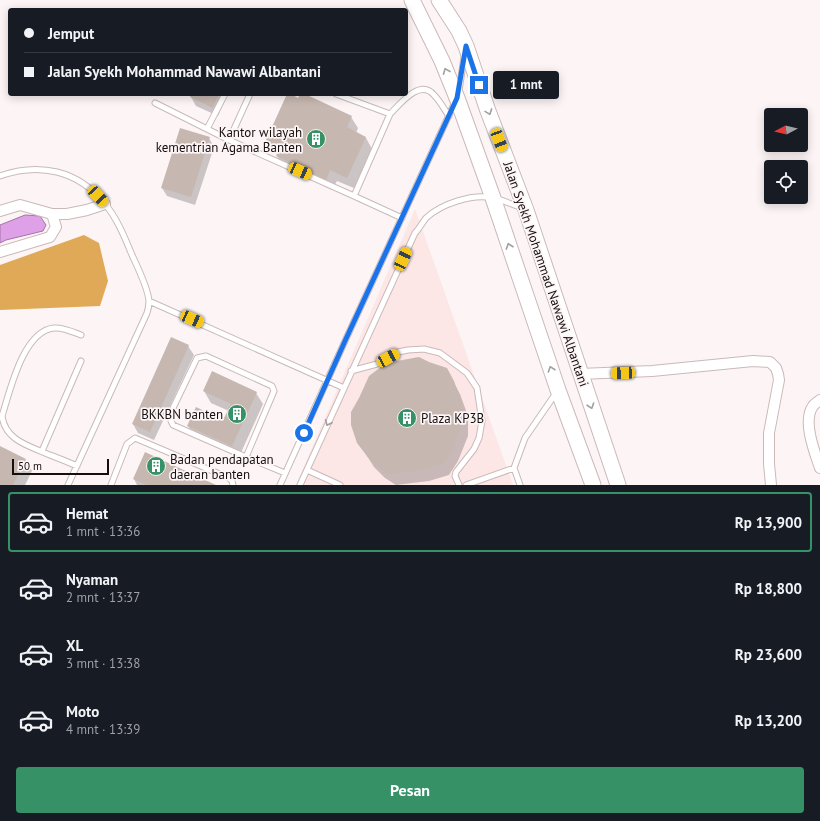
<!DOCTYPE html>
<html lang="id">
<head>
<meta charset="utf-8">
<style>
	:root { --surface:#171b24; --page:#20242c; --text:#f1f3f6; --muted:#9ea1a6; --line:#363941; --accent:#379167 }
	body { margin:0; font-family:"PT Sans",sans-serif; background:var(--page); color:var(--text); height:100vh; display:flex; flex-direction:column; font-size:15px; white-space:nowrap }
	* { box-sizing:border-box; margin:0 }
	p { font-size:13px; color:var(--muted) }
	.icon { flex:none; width:22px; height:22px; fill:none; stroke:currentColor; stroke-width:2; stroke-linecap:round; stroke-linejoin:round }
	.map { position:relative; height:485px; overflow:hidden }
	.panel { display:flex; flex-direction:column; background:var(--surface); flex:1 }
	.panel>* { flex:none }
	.top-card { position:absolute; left:8px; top:8px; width:400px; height:88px; border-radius:4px; box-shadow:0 2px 10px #0003; display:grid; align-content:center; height:88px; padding:0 16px; background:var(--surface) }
	.needle { width:26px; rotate:263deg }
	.tools { position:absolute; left:764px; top:108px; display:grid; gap:8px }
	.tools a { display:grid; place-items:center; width:44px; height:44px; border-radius:4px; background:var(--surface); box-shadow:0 2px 10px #0003; font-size:20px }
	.scale { position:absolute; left:12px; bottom:10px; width:97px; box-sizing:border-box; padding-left:4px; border:2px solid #150f0f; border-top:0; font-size:11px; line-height:14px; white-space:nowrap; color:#150f0f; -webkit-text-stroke:3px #fdf5f5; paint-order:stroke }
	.end { position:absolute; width:18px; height:18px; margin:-9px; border:5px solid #1a73e8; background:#fff; box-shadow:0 0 0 2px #fff }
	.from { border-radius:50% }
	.bubble { position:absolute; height:28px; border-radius:4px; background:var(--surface); box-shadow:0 2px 10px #0003; font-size:13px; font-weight:700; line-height:28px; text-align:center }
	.car { position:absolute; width:12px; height:24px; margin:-12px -6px; border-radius:5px; box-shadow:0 0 3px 1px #0007; background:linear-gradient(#f5c518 24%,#345 0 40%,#f5c518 0 76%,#345 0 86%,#f5c518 0) }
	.top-card b { display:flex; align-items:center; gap:14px; height:38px; font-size:15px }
	.top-card b+b { border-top:1px solid var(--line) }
	.top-card i { width:10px; height:10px; background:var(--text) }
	ul { padding:7px 0 0; list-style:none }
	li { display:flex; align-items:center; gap:12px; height:60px; margin:0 8px 6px; padding:0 8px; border:2px solid transparent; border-radius:4px }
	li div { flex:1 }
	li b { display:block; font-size:15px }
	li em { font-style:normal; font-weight:700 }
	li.selected { border-color:var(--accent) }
	li>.icon { width:36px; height:36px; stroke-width:1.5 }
	.button { display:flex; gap:8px; margin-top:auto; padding:8px 16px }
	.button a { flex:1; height:46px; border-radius:4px; background:var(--accent); color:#fff; font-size:16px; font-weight:700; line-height:46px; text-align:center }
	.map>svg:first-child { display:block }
	.built { fill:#fce6e6 }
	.forest { fill:#e0a957 }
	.water { fill:#dea0e6; stroke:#a274a6 }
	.shadow { fill:#0003 }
	.building { fill:#c6b7b0 }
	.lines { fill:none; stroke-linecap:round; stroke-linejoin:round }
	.lane-casing { stroke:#cbb9b9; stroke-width:7 }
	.street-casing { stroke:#cbb9b9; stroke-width:12 }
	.secondary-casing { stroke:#cbb9b9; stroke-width:17 }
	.lane { stroke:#fff; stroke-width:5 }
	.street { stroke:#fff; stroke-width:10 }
	.secondary { stroke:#fff; stroke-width:15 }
	.oneway { stroke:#a19f9f }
	.route { stroke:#1a73e8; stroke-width:5 }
	.labels { text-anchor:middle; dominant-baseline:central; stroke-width:3.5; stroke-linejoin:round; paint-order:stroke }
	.poi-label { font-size:13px; fill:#150f0f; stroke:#fdf5f5; text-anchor:end }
	.street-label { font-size:13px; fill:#150f0f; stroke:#fdf5f5 }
</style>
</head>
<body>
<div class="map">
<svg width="820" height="485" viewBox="0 0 820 485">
	<rect width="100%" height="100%" fill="#fdf5f5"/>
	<path class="built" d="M415,209L513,485H296Z"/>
	<path class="forest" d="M84,235L99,243L108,281L100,306L0,310V265Z"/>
	<path class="water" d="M25,215L40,216L46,225L43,231L6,240L0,243V225Z"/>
	<path class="shadow" d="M193,94H228L218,116L196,106L191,97Z
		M301,94L351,117L358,128L356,133L366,138L372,149L354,188L337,181L332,190L284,167L277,156L278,154L273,152L267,140L298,99Z
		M209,138L214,147L195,205L167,196L162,188Z
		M188,346L194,355L154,440L138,433L133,424Z
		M453,381L460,394L468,416V436L458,461L449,475L429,481L396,485L385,478L374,467L358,442Z
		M204,391L256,393L263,404L239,457L195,437L188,426L224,421L229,411L211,403Z
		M0,447L25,460L32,471L25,485H0Z
		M134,479L214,485H137Z"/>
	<path class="building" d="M191,94H219L213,108L190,97Z
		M287,94H291L298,98L300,94H305L352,116L347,127L366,137L347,178L330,170L326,180L276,156L280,147L266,140Z
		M180,128L210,137L191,197L161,188Z
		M171,337L189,345L150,432L132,424Z
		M419,357L429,362L447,368L454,381L462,404V424L452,450L443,464L422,470L389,474L377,466L367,456L357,443L351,425V412L359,398L369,376L386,363Z
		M212,371L257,392L232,446L187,426L196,407L223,420L231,404L203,391Z
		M0,446L26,459L13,485H0Z
		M145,452L216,485H146L133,479Z"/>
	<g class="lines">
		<defs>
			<path id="lane" d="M459,91L464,57
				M336,94L390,114C400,104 420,78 434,95C440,101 444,109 449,116
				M155,103L229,140L354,196L390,114
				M207,129L225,94
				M229,140L250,94
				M0,176C39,162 78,170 105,204C117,218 125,238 132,255C138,268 148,288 149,301C149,305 148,310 147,313L68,485
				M354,196L402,218
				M149,301L344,388
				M206,356L272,386L274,391L271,398L246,457L173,425L171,421V417L173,408L197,358Z
				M351,371L377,364L398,352L408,350L424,349L440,353L467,373L477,388L482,421L479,438L474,449L456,472L455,476L459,485
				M42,451L81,361
				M246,457L285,473
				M77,466C66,461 55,457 45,453C26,445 5,439 2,416C10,391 23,331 54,328C63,327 73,332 81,335
				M307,470L340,485
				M111,485L127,444L135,438L229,478L232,481L233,485
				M280,485L345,341L455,102
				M300,485L415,233C419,229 422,223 426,218C441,204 473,193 493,198C503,200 513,205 523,208
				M466,485L514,468
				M520,485L514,468L525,438L556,393"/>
			<path id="street" d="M0,211L20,205L52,214H67L87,210L105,204
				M0,252L50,237L56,227L52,214
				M580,374L652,371L753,361L770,362L776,368L778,374L779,380L769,433V464L771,485
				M820,400C818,402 814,404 813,406C802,421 815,453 820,468"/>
			<path id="secondary" d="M412,0L442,61L457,98L493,198L558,390L593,485
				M439,0L459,31L466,46L488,111L526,210L618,485"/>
		</defs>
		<use href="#lane" class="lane-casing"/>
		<use href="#street" class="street-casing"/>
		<use href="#secondary" class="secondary-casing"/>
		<use href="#lane" class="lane"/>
		<use href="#street" class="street"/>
		<use href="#secondary" class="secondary"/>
	</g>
	<defs><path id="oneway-chevron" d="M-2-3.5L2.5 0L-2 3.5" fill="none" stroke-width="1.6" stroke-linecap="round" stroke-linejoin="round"/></defs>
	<g class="oneway">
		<use href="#oneway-chevron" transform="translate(446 71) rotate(-112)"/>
		<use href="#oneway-chevron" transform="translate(489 112) rotate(70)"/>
		<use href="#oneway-chevron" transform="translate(509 246) rotate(-109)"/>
		<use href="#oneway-chevron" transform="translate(551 369) rotate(-109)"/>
		<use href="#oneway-chevron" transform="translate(591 406) rotate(71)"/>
		<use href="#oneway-chevron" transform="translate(328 423) rotate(115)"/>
	</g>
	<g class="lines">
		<path class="route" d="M304,433L345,341L457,98L466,46L479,85"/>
	</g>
	<defs>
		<symbol id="building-disc" viewBox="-11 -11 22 22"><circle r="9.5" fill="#379167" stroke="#fdf5f5"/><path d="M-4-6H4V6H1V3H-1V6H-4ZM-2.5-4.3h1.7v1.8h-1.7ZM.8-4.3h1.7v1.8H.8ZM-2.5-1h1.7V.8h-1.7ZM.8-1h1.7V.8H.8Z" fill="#fff"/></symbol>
	</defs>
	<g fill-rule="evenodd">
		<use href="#building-disc" x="305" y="128" width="22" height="22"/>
		<use href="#building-disc" x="226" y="403" width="22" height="22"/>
		<use href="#building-disc" x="396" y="407" width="22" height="22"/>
		<use href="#building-disc" x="145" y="455" width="22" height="22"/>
	</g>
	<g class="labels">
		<g class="poi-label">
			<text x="302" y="132">Kantor wilayah<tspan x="302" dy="15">kementrian Agama Banten</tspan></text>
			<text x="223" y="414">BKKBN banten</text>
			<text x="421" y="418" text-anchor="start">Plaza KP3B</text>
			<text x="170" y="459" text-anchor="start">Badan pendapatan<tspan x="170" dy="15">daeran banten</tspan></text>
		</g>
		<g class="street-label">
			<text transform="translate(546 274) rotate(71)">Jalan Syekh Mohammad Nawawi Albantani</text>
		</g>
	</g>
</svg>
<div class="tools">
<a><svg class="needle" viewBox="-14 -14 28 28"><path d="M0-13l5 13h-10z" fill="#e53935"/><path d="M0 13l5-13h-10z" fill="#9ea1a6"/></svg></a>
<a><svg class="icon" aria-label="locate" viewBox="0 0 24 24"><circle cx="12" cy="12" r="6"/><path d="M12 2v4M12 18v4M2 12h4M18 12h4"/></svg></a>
</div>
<div class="scale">50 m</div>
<i class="end from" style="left:304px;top:433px"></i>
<i class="end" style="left:479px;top:85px"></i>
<div class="bubble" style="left:493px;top:71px;width:66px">1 mnt</div>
<i class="car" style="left:499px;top:140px;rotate:159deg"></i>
<i class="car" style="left:300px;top:171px;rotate:114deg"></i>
<i class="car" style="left:98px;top:196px;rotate:137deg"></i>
<i class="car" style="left:403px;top:259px;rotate:25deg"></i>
<i class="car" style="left:192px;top:319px;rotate:114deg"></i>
<i class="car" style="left:388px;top:358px;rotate:61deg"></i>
<i class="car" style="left:623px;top:373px;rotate:268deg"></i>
<div class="top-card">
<b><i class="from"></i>Jemput</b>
<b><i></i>Jalan Syekh Mohammad Nawawi Albantani</b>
</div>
</div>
<section class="panel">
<ul>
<li class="selected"><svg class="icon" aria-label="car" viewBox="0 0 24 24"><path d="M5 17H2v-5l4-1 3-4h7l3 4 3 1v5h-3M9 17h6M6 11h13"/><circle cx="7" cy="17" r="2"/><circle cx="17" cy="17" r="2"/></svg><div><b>Hemat</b><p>1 mnt · 13:36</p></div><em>Rp 13,900</em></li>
<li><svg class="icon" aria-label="car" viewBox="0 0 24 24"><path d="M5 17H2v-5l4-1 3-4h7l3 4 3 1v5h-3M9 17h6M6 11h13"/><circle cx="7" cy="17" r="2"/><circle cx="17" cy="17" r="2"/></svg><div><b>Nyaman</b><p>2 mnt · 13:37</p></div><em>Rp 18,800</em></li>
<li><svg class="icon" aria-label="car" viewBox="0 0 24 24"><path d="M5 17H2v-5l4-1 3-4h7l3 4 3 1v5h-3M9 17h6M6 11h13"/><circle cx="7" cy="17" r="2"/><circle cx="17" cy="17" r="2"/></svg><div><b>XL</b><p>3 mnt · 13:38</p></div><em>Rp 23,600</em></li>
<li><svg class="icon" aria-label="car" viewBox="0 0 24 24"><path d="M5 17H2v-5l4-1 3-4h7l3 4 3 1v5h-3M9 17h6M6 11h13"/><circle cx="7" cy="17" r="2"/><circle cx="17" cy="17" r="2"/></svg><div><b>Moto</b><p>4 mnt · 13:39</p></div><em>Rp 13,200</em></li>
</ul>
<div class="button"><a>Pesan</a></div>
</section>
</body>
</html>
